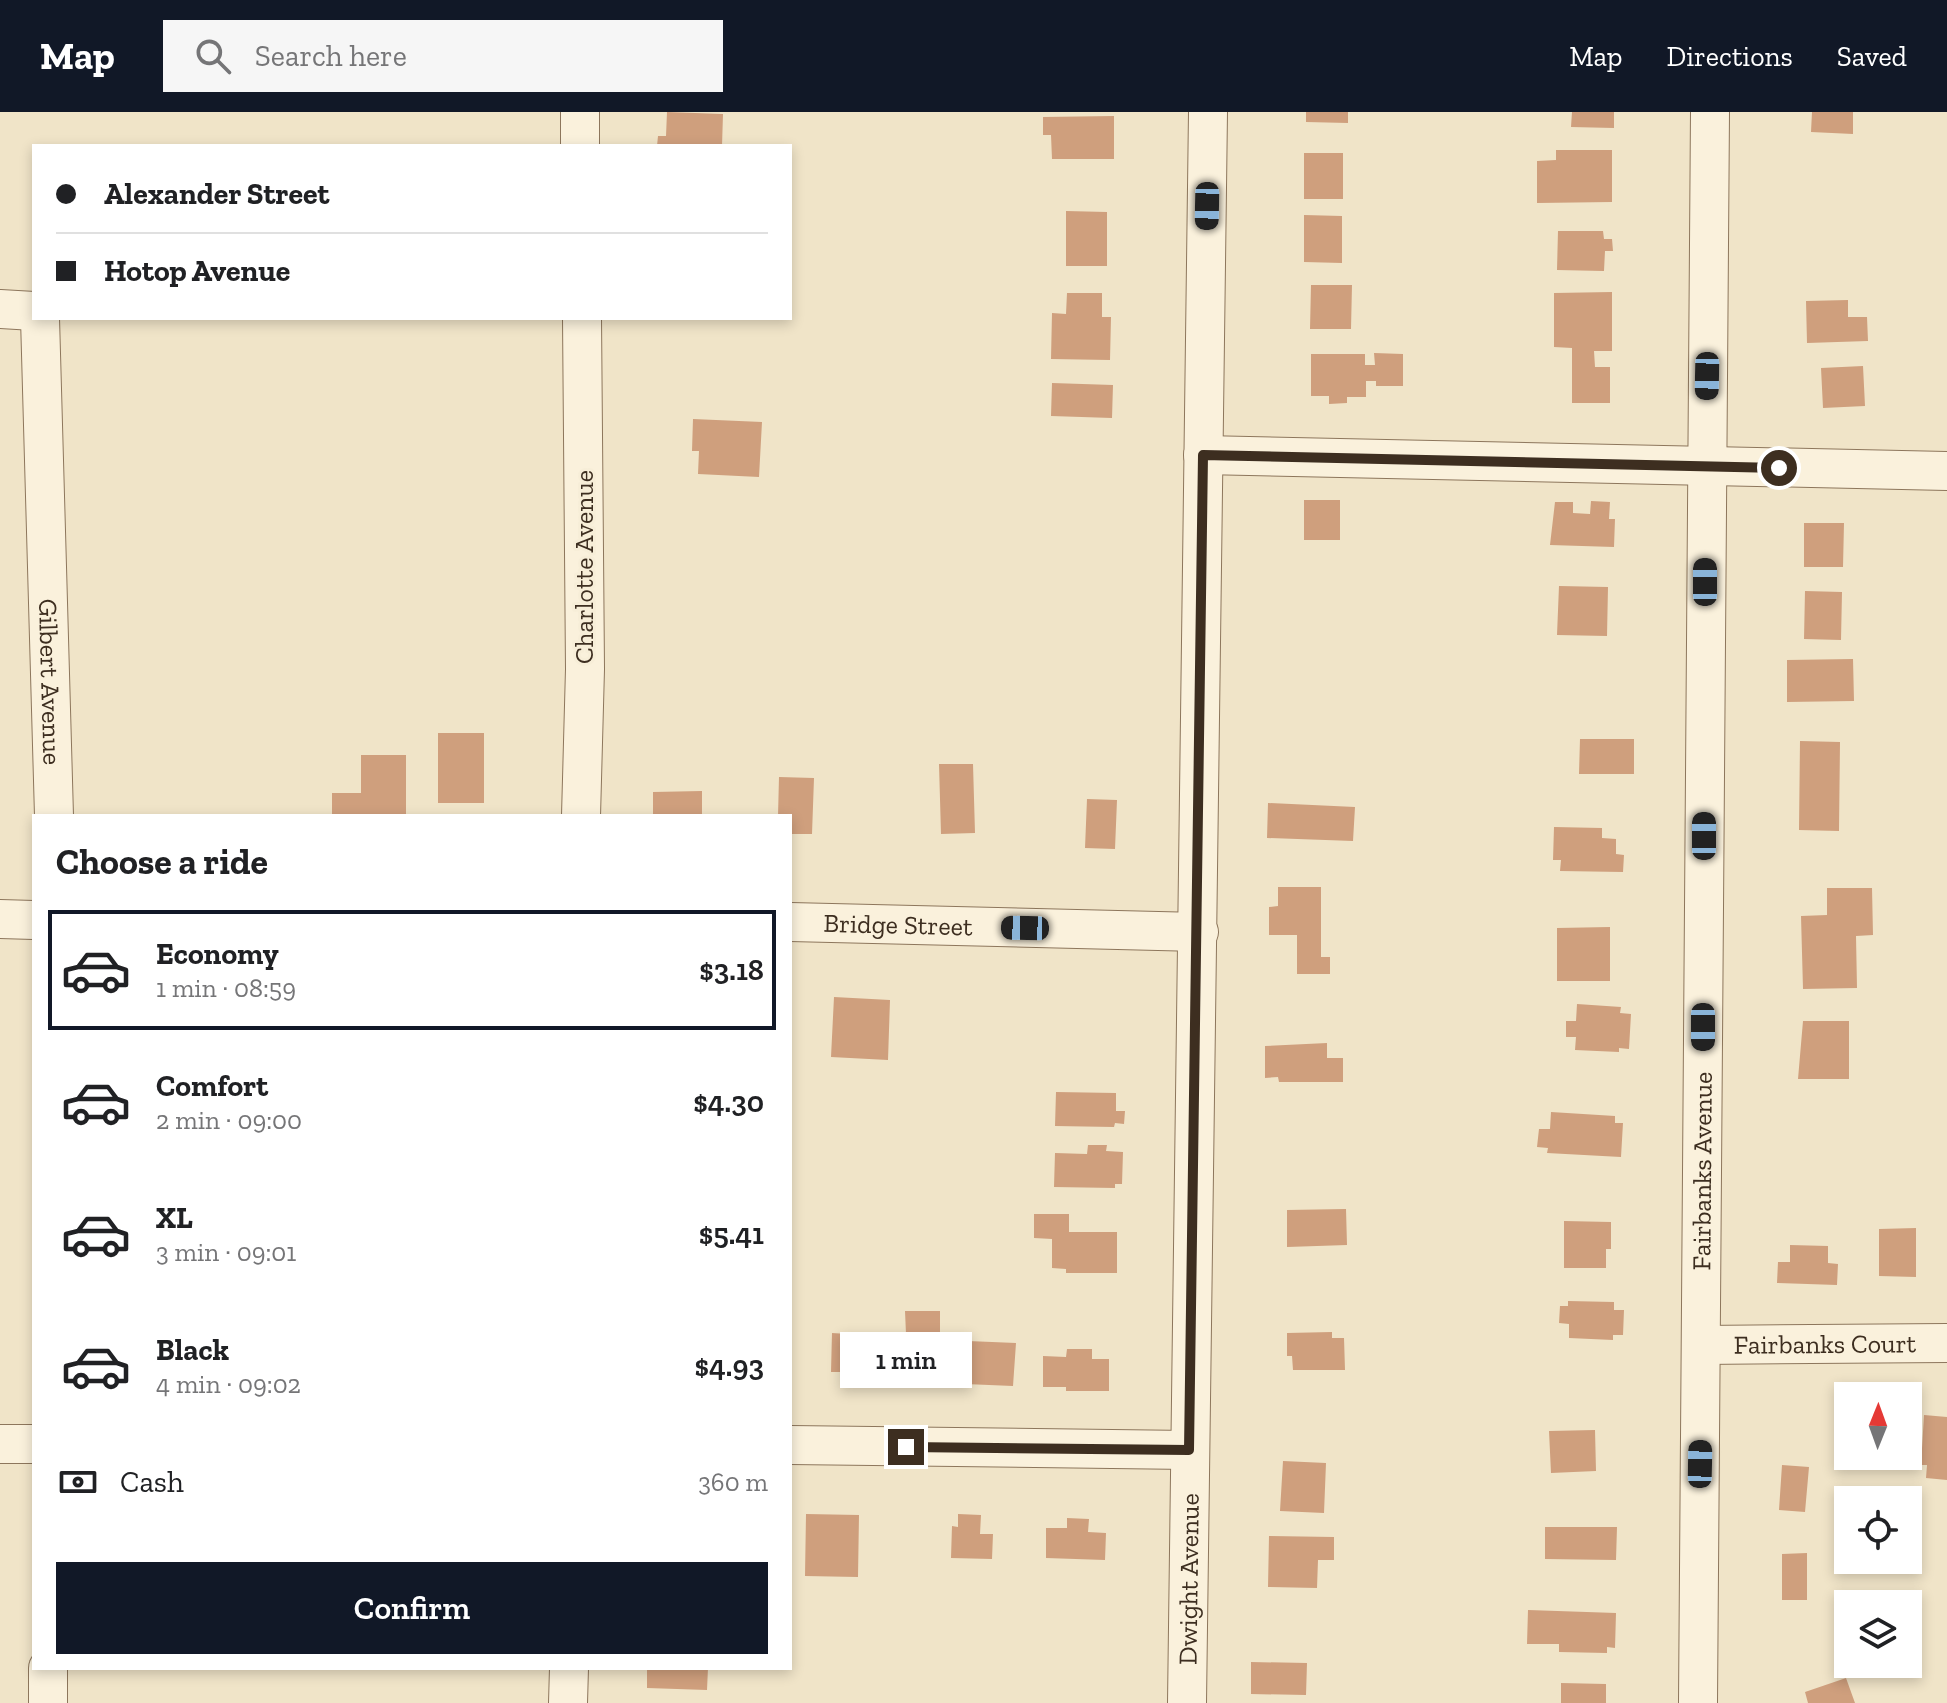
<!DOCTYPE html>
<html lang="en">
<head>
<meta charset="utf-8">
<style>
	:root { --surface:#fff; --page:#f6f6f6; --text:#202124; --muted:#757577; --line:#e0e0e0; --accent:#111827 }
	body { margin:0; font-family:"Zilla Slab",serif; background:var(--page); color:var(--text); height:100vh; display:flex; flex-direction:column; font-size:30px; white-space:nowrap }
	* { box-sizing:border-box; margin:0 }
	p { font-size:26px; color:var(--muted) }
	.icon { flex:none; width:44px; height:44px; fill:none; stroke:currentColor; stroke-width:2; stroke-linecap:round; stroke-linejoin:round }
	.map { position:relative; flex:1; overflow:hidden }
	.panel { position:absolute; left:32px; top:702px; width:760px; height:856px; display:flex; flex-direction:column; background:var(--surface); border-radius:0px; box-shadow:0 4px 12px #0003 }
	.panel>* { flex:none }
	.guide { position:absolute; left:32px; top:32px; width:760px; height:176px; border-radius:0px; box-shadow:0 4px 12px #0003; display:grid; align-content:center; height:176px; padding:0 24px; background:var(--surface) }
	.needle { width:52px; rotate:1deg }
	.buttons { position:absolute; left:1834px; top:1270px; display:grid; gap:16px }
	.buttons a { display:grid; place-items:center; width:88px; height:88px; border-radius:0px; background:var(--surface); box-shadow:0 4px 12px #0003; font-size:40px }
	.end { position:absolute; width:36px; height:36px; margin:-18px; border:10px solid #3d2e20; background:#fff; box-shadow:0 0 0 4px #fff }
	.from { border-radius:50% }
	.bubble { position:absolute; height:56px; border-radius:0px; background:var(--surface); box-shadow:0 4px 12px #0003; font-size:26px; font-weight:600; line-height:56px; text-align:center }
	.car { position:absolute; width:24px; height:48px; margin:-24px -12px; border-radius:10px; box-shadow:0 0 6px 2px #0007; background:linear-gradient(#222 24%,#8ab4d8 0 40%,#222 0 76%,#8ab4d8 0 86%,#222 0) }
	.guide b { display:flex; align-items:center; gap:28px; height:76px; font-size:30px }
	.guide b+b { border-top:2px solid var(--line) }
	.guide i { width:20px; height:20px; background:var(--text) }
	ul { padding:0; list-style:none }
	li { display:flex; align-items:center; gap:24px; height:120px; margin:0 16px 12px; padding:0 8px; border:4px solid transparent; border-radius:0px }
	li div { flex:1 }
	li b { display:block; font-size:30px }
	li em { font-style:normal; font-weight:600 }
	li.current { border-color:var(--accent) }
	li>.icon { width:72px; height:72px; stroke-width:1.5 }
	h2 { padding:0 24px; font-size:36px; line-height:96px }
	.pay { display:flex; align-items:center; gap:20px; height:88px; padding:0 24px; font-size:30px }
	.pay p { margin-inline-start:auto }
	.primary-button { display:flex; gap:16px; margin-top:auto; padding:16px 24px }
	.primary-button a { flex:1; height:92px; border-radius:0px; background:var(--accent); color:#fff; font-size:32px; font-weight:600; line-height:92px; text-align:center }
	header { display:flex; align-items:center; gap:48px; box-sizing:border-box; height:112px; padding:0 40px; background:var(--accent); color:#fff }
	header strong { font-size:38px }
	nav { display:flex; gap:44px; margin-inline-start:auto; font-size:28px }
	.search { width:560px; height:72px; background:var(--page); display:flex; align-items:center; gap:20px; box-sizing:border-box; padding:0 28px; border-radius:0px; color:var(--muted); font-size:30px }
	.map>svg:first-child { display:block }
	.building { fill:#cf9f7d }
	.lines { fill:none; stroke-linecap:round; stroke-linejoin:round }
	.minor-casing { stroke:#8d765c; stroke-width:40 }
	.minor { stroke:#faf1dc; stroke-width:38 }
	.route { stroke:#3d2e20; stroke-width:10 }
	.labels { text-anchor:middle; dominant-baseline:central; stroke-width:6; stroke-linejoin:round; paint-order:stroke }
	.street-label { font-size:26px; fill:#3d2e20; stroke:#f7eed8 }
</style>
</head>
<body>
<header>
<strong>Map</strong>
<div class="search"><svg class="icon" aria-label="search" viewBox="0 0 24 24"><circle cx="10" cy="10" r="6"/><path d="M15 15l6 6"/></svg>Search here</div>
<nav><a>Map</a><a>Directions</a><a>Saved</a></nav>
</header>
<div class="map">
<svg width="1947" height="1591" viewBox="0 0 1947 1591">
	<rect width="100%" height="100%" fill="#f0e4c8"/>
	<path class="building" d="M667,0L723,2L722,34H657L658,24H666Z
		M1306,0H1348V11L1306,10Z
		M1572,0H1614V16L1571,15Z
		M1812,0H1853V22L1811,20Z
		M1114,4V47H1052L1051,23H1043V5Z
		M1556,38H1612V90L1537,91V49L1556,48Z
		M1304,41H1343V87H1304Z
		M1066,99L1107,100V154H1066Z
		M1304,103L1342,104V151L1304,150Z
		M1558,119H1603L1604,127H1612L1613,139H1605L1604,159L1557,158Z
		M1311,173H1352L1351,217H1310Z
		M1612,180V239H1594L1595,255H1610V291H1572V236L1554,235V181Z
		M1067,181H1102V205H1111L1110,248L1051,247L1052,201L1066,202Z
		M1848,188V205H1867L1868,229L1807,231L1806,189Z
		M1374,241L1403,242V274H1376V269H1366V285H1347V291L1329,292V284H1311V242H1365V253H1375Z
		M1863,254L1865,294L1823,296L1821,256Z
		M1052,271L1113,273L1112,306L1051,304Z
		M693,307L762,310L759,365L698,362L699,339H692Z
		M1304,388H1340V428H1304Z
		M1591,389L1610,390L1609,407H1615L1614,435L1550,433L1555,390H1573V401L1590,402Z
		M1804,411H1844L1843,455H1804Z
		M1559,474L1608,475L1607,524L1557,523Z
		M1805,479L1842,480L1841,528L1804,527Z
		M1853,547L1854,589L1787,590V548Z
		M438,621H484V691H438Z
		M1580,627H1634V662H1579Z
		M1800,629L1840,630L1839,719L1799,718Z
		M361,643H406V704H332V681H361Z
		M939,652H973L975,721L941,722Z
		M779,665L814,666L812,722H790V704H778Z
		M702,679V704H653V680Z
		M1087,687L1117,688L1115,737L1085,736Z
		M1268,691L1355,695L1353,729L1267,726Z
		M1554,715L1602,716V726L1616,727V742L1624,743L1623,760L1560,759L1561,748H1553Z
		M1278,775H1321V845H1330V862H1297V823H1269V795L1278,794Z
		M1827,776H1872L1873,823L1856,824L1857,876L1803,877L1801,804L1827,803Z
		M1610,815V869H1557V816Z
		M834,885L890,888L888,948L831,945Z
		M1577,892L1621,895L1620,901L1631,902L1629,937L1619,936V940L1575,938L1576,925H1566V909H1576Z
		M1803,909H1849V967H1798Z
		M1327,931V946H1343V970H1279L1278,965L1265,966V934Z
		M1056,980L1116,981V999H1125L1124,1012L1115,1011L1114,1015L1055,1014Z
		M1551,1000L1615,1004V1011H1623L1621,1045L1547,1041L1548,1036L1537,1035L1539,1017H1550Z
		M1088,1033H1107L1106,1039L1123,1040L1122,1072H1115V1076L1054,1075L1055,1041L1087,1042Z
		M1346,1097L1347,1133L1287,1135V1098Z
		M1034,1102H1069V1120H1117V1161H1066V1157L1052,1156V1127L1034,1126Z
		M1564,1109L1611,1110V1137H1606V1156H1564Z
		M1916,1116V1165L1879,1164V1117Z
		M1790,1133L1828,1134V1151L1838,1152L1837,1173L1777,1171L1778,1150H1790Z
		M1568,1189L1614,1190V1198H1624L1623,1223H1613V1228L1569,1226V1212L1559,1211L1560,1194H1568Z
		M905,1199H940V1268H908Z
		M1332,1220V1226H1344L1345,1258H1293L1292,1244H1287V1221Z
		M832,1221L848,1222V1227H874V1267H849V1260H831Z
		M968,1229L1016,1231L1013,1274L965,1272Z
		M1067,1237H1092V1247H1109V1279H1066V1275H1043V1244L1066,1245Z
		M1924,1303L1947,1305V1368L1926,1366L1927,1353H1921Z
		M1595,1318L1596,1359L1551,1361L1549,1319Z
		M1283,1349L1326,1351L1324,1401L1280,1399Z
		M1782,1353L1809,1355L1805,1400L1779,1398Z
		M806,1402L859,1403L858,1465L805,1464Z
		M958,1402L981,1403L980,1422H993L992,1447L951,1446L952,1414L958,1415Z
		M1067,1406L1089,1407L1088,1420L1106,1421L1105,1448L1046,1446V1416H1067Z
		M1545,1415H1617L1616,1448L1545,1447Z
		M1269,1424L1334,1425V1448H1318L1317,1476L1268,1475Z
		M1807,1441V1488H1782V1442Z
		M1528,1498L1616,1501L1615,1536L1607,1535V1541L1559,1540V1532H1527Z
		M1251,1550L1307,1551L1306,1583L1251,1582Z
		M647,1556H708L707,1578L647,1576Z
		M1846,1566L1855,1591H1808L1805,1580Z
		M1561,1571L1606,1572V1591H1561Z"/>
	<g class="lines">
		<defs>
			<g id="minor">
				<path d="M580,0V34"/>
				<path d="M0,197L34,199"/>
				<path id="s1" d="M40,206L54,704"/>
				<path d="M1203,343L1947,359"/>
				<path d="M581,704L585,557L582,206"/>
				<path d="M0,807L34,808"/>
				<path id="s2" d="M790,810L1199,820"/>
				<path id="s3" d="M1701,1233L1947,1231"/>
				<path d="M0,1332H34"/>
				<path d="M790,1333L1189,1338"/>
				<path d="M48,1556V1591"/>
				<path d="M568,1591L569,1556"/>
				<path id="s4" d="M1187,1591L1208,0"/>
				<path id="s5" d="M1698,1591L1710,0"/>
			</g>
		</defs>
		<use href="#minor" class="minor-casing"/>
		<use href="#minor" class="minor"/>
	</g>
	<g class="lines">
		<path class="route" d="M906,1335L1189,1338L1203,343L1779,356"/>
	</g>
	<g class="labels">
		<g class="street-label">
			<text transform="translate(584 455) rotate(-90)">Charlotte Avenue</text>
			<text stroke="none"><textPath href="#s1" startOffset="364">Gilbert Avenue</textPath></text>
			<text stroke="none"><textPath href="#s2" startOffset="108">Bridge Street</textPath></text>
			<text stroke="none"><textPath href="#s5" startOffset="532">Fairbanks Avenue</textPath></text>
			<text stroke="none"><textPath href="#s3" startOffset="124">Fairbanks Court</textPath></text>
			<text stroke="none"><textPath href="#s4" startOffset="124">Dwight Avenue</textPath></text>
		</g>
	</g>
</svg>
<div class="buttons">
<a><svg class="needle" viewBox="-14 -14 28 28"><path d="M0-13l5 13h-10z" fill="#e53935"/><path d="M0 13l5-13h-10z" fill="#757577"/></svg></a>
<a><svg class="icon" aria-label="locate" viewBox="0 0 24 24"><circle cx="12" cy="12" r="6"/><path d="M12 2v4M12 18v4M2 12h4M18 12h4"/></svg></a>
<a><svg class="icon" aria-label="layers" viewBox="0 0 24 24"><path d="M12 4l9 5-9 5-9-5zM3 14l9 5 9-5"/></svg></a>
</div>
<i class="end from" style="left:1779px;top:356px"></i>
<i class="end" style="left:906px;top:1335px"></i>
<div class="bubble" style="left:840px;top:1220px;width:132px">1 min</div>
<i class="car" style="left:1207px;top:94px;rotate:181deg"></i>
<i class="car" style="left:1707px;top:264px;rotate:181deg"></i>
<i class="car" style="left:1705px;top:470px;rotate:0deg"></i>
<i class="car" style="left:1704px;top:724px;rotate:0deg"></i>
<i class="car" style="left:1025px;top:816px;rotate:271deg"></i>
<i class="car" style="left:1703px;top:915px;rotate:180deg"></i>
<i class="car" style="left:1700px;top:1352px;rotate:1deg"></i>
<div class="guide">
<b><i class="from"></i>Alexander Street</b>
<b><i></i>Hotop Avenue</b>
</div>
<section class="panel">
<h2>Choose a ride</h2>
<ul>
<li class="current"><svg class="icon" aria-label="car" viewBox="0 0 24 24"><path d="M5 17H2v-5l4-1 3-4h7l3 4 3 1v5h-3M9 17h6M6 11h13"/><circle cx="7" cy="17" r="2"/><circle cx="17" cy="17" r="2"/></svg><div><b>Economy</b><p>1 min · 08:59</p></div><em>$3.18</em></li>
<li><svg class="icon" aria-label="car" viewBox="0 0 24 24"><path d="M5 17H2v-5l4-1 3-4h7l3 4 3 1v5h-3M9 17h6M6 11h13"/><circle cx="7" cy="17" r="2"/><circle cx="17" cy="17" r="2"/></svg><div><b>Comfort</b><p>2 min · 09:00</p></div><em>$4.30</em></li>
<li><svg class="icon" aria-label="car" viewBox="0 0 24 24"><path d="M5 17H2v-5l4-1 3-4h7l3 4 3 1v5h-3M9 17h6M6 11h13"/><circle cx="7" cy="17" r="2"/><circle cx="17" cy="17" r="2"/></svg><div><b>XL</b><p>3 min · 09:01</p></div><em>$5.41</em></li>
<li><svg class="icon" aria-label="car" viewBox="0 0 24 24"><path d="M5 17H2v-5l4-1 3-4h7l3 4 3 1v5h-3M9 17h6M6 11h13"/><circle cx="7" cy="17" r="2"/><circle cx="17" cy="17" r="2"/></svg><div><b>Black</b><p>4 min · 09:02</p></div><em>$4.93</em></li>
</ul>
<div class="pay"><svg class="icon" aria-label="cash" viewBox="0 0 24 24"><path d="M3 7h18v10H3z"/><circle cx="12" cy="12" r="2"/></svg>Cash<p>360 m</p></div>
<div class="primary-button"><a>Confirm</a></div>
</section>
</div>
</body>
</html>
